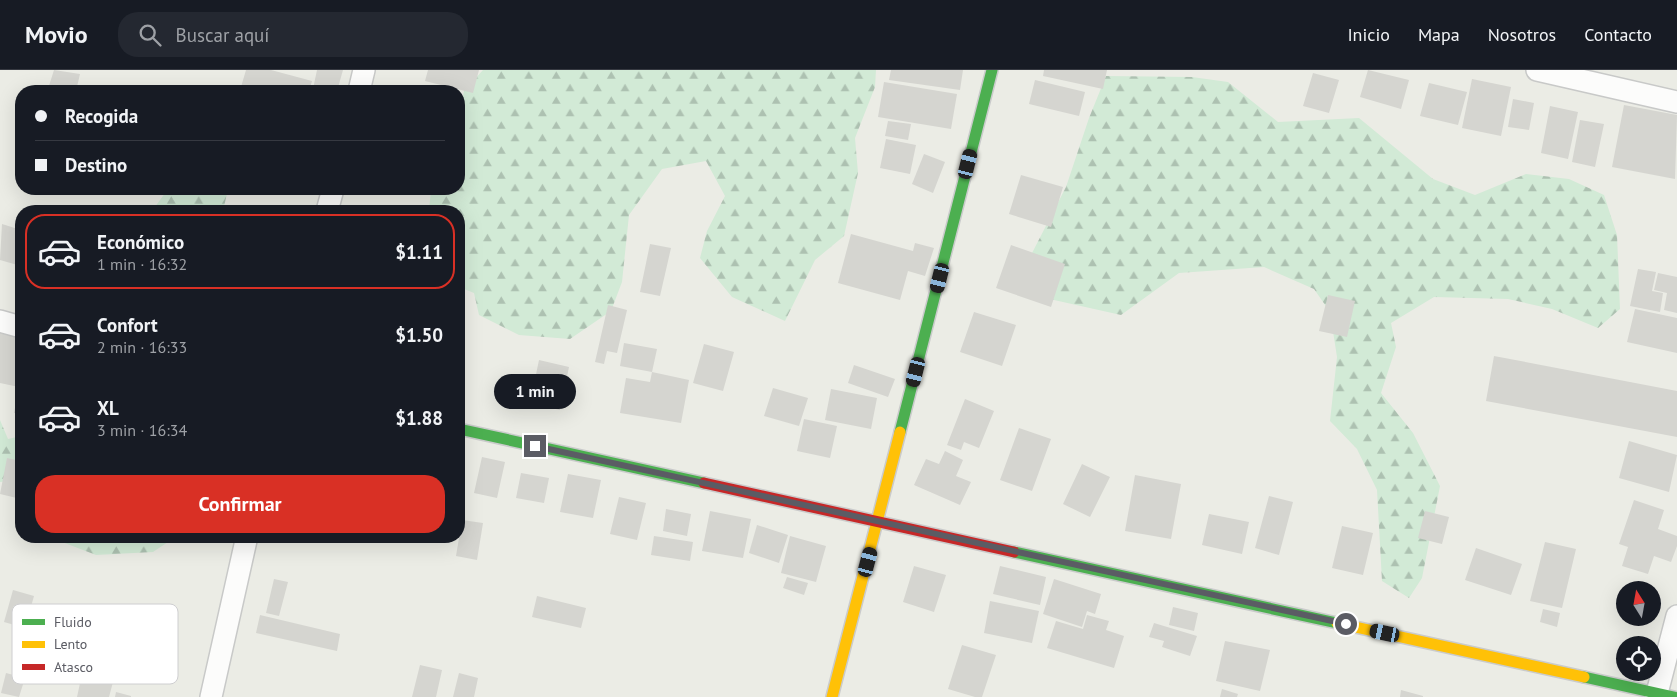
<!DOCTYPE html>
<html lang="es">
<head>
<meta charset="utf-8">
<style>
	:root { --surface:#171b24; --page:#242831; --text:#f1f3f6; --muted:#9ea1a6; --line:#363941; --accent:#d93025 }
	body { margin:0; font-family:"PT Sans",sans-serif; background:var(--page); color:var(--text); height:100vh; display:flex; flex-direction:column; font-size:19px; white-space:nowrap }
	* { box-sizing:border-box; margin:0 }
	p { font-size:16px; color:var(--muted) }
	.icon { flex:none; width:28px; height:28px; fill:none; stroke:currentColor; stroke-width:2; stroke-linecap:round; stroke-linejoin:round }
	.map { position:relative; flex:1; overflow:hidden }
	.panel { position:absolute; left:15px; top:135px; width:450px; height:338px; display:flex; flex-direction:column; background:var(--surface); border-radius:20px; box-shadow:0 5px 20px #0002 }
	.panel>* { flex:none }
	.banner { position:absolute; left:15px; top:15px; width:450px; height:110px; border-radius:20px; box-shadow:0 5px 20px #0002; display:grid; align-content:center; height:110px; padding:0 20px; background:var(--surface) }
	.needle { width:32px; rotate:349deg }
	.fabs { position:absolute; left:1616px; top:511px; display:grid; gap:10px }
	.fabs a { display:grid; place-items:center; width:45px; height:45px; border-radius:50%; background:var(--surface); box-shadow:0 5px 20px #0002; font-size:25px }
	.end { position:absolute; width:22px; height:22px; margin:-11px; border:6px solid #5b5c64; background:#fff; box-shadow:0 0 0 2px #fff }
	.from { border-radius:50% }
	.bubble { position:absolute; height:35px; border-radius:18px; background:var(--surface); box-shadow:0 5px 20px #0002; font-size:16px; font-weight:700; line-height:35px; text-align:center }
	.car { position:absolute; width:15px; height:30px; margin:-15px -8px; border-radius:6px; box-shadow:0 0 4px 1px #0007; background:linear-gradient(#222 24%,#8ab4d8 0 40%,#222 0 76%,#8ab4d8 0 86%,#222 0) }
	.banner b { display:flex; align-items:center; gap:18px; height:48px; font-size:19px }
	.banner b+b { border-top:1px solid var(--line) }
	.banner i { width:12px; height:12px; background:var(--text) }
	ul { padding:9px 0 0; list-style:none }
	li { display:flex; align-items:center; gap:15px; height:75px; margin:0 10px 8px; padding:0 10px; border:2px solid transparent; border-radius:20px }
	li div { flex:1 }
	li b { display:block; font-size:19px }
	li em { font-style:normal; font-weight:700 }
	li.selected { border-color:var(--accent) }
	li>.icon { width:45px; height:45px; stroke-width:1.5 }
	.primary-button { display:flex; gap:10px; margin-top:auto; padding:10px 20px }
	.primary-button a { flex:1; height:58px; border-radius:20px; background:var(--accent); color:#fff; font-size:20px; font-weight:700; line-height:58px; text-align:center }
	header { display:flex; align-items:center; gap:30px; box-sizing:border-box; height:70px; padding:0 25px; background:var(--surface); border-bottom:1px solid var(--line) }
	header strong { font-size:24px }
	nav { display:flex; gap:28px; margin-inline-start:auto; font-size:18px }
	.search { width:350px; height:45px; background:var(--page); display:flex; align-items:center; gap:12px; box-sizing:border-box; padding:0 18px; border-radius:20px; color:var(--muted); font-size:19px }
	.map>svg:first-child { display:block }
	.forest { fill:url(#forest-firs) }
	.building { fill:#d5d5d0 }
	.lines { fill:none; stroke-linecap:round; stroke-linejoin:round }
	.street-casing { stroke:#c8c9c8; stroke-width:24 }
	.fast-casing { stroke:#cacbcb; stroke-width:14 }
	.slow-casing { stroke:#cacbcb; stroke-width:14 }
	.jam-casing { stroke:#cacbcb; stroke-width:14 }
	.street { stroke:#fcfcfb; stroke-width:21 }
	.fast { stroke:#4caf50; stroke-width:11 }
	.slow { stroke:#ffc107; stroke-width:11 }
	.jam { stroke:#c62828; stroke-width:11 }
	.route { stroke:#5b5c64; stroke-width:6 }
	.key { fill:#fff; stroke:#ceced0; stroke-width:1 }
	.key-label { font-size:14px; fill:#5b5c64 }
</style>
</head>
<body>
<header>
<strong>Movio</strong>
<div class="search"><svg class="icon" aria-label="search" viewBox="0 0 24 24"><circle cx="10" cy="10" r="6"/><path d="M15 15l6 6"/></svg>Buscar aquí</div>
<nav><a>Inicio</a><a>Mapa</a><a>Nosotros</a><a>Contacto</a></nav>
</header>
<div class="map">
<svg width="1677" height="627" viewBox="0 0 1677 627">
	<defs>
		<pattern id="forest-firs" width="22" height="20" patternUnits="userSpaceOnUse" patternTransform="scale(1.25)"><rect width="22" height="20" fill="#d2ead6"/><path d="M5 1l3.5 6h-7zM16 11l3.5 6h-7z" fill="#adc1b1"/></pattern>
	</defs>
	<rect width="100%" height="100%" fill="#ebece5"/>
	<path class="forest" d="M483,0H876L875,17L855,68L858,103L844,166L815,190L785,251L732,227L700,188L707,161L725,126L706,91L662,99L629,145L622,212L611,241L570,269L519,265L479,245L474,223L459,217V141H429L431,119H459V44L464,21Z
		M1106,6L1192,7L1228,12L1278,52L1359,48L1433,109L1475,125L1526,104L1569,109L1604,125L1617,165L1620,239L1598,258L1552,239L1508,229L1434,227L1391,253L1396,277L1381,323L1413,363L1440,416L1422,508L1409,528L1382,511L1377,420L1357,379L1330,351L1337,287L1330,242L1314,219L1264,197L1179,203L1121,245L1045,228L1031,185L1066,117L1089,48Z
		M168,119H228L223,141H152Z
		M0,350L8,369L21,366V422L13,411L0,412Z
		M55,466H177L153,482L96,485L57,470Z"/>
	<path class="building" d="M54,0L80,4L76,21L48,19Z
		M246,0H271L312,11L309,21H255L241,17Z
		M317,0H343L337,21L313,19Z
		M428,0H479L473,23L425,11Z
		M891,0H963L960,20L889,10Z
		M1044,0H1107L1103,19L1043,6Z
		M1368,0L1409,10L1401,39L1360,27Z
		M1313,3L1339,10L1329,43L1303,36Z
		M1472,9L1511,17L1501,66L1462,58Z
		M1035,10L1085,22L1079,46L1029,34Z
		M884,12L957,24L951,59L878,47Z
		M1429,13L1467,22L1458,55L1420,46Z
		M1513,29L1534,33L1529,60L1508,57Z
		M1624,35L1677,45L1675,109L1612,97Z
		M1550,36L1578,42L1568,89L1541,83Z
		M1580,50L1604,54L1595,97L1572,92Z
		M888,51L911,54L908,70L885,66Z
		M886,69L916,75L910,104L880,98Z
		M924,84L945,92L933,123L912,114Z
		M1021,105L1063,117L1051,157L1009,144Z
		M287,119H310L309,124Z
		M2,154L21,160V196L0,190Z
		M851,164L913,181L915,173L934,178L925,206L908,201L900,230L838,213Z
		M650,174L671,178L660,226L640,222Z
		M1011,175L1065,194L1051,237L996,218Z
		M1638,199L1656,202L1652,221L1663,223L1660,242L1630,236Z
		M1658,203L1677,207V243L1664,240L1667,223L1654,220Z
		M1328,225L1355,231L1347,267L1319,261Z
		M608,235L627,240L617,283L607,281L604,294L595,292Z
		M1635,239L1677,248V283L1627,272Z
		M974,242L1016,255L1002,296L960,282Z
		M0,262L21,266V344L14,343L19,317L0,313Z
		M624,273L657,279L652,302L620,296Z
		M704,274L734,282L723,321L693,313Z
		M1494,286L1677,321V367L1486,331Z
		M539,290L569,297L560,340L530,333Z
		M854,295L895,309L888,327L848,313Z
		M652,302L689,310L681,353L620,343L626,308L650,312Z
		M773,318L808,328L799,356L764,346Z
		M831,319L877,328L871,359L825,350Z
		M965,329L994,341L979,378L964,372L961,380L947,375Z
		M804,349L837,356L830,388L797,381Z
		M1019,358L1051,369L1032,421L1000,410Z
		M1629,371L1677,385L1669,422L1619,408Z
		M945,381L963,390L956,406L971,412L960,435L914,415L926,389L939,394Z
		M482,387L505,392L497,428L474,423Z
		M7,388L21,391V429L0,424Z
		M1082,394L1110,407L1090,447L1063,434Z
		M521,403L549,408L544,433L516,428Z
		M568,404L601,410L593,448L560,442Z
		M1135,405L1181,414L1171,469L1125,461Z
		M1269,426L1293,432L1279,485L1255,478Z
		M619,427L646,433L637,470L610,464Z
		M20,430H21V458L15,457Z
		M1634,430L1664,440L1658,459L1677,466V476L1671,492L1654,486L1648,504L1622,496L1628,477L1619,474Z
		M666,439L691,444L687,466L663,461Z
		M710,441L751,449L743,488L702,481Z
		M1425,441L1449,447L1442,474L1418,468Z
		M1209,444L1249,452L1242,484L1202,475Z
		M462,450L483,453L477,490L456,486Z
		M757,455L788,465L779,493L749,483Z
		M1342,456L1373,463L1363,505L1332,498Z
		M654,466L693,472L690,491L651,485Z
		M790,466L826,476L816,512L781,503Z
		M1545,472L1576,479L1562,538L1530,531Z
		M1476,478L1522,494L1511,525L1465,510Z
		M914,496L946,505L934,542L903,532Z
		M1000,496L1046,507L1040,535L993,524Z
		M787,507L808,513L804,525L783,518Z
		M274,509L288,512L279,546L266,543Z
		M1054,509L1101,524L1095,544L1087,541L1082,557L1043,544Z
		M13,520L34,526L25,558L4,552Z
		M537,526L586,538L581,558L532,547Z
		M990,531L1039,541L1032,573L984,563Z
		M1173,537L1198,543L1194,561L1169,555Z
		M1543,539L1560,543L1557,557L1540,552Z
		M260,545L340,564L337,581L256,563Z
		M1087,545L1109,551L1106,560L1124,566L1114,598L1047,578L1056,551L1083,559Z
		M1154,553L1197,566L1190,586L1162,577L1164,571L1149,567Z
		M1225,571L1270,580L1260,621L1216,611Z
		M962,575L996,585L982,627H975L948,619Z
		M420,595L442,600L436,627H412Z
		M6,603L25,608L19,627L1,623Z
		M459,603L478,608L474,627H453Z
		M82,604L113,612L109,627H77Z
		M1222,619L1238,624L1237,627H1220Z
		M1401,620L1423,626V627H1400Z
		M116,622L131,626V627H115Z"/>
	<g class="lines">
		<defs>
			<path id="street" d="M1537,0L1677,32
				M359,21L364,0
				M327,141L333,119
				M0,251L21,257
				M211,627L247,466
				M1656,627L1677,546"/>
			<path id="fast" d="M459,359L704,413
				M900,362L992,0
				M1014,482L1337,553
				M1584,607L1674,627"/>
			<path id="slow" d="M1337,553L1584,607
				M832,627L900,362"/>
			<path id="jam" d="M704,413L1014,482"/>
		</defs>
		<use href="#street" class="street-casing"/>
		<use href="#fast" class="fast-casing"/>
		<use href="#slow" class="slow-casing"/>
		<use href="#jam" class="jam-casing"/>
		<use href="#street" class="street"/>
		<use href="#fast" class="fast"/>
		<use href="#slow" class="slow"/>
		<use href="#jam" class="jam"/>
	</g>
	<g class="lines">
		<path class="route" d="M535,376L1346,554"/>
	</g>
	<rect x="12" y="534" width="166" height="80" rx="8" class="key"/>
	<rect x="22" y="549" width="23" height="6" fill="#4caf50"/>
	<rect x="22" y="571" width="23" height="7" fill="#ffc107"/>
	<rect x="22" y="594" width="23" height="6" fill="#c62828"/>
	<g class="key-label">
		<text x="54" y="557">Fluido</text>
		<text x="54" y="579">Lento</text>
		<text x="54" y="602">Atasco</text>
	</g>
</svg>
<div class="fabs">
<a><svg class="needle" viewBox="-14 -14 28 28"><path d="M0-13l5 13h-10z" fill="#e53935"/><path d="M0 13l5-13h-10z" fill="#9ea1a6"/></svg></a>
<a><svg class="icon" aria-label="locate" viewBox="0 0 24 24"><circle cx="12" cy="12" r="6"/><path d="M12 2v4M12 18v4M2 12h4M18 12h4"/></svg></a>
</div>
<i class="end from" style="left:1346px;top:554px"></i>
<i class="end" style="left:535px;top:376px"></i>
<div class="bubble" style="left:494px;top:304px;width:82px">1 min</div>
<i class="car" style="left:968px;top:94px;rotate:14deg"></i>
<i class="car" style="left:940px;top:208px;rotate:194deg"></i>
<i class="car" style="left:916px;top:302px;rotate:194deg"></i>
<i class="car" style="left:868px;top:492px;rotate:15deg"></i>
<i class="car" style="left:1385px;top:563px;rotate:282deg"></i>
<div class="banner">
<b><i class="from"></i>Recogida</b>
<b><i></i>Destino</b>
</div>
<section class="panel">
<ul>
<li class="selected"><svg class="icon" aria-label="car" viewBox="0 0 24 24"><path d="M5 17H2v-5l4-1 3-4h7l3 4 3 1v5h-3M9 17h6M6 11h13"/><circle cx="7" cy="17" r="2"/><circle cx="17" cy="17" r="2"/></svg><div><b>Económico</b><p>1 min · 16:32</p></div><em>$1.11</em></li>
<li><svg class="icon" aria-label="car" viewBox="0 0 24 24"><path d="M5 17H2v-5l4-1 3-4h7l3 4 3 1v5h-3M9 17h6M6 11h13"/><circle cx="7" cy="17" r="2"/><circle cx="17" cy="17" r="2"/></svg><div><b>Confort</b><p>2 min · 16:33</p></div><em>$1.50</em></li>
<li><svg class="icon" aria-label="car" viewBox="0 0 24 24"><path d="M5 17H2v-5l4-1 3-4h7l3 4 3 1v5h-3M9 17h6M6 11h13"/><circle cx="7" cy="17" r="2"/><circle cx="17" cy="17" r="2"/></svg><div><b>XL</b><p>3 min · 16:34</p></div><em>$1.88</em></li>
</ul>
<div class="primary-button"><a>Confirmar</a></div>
</section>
</div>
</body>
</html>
